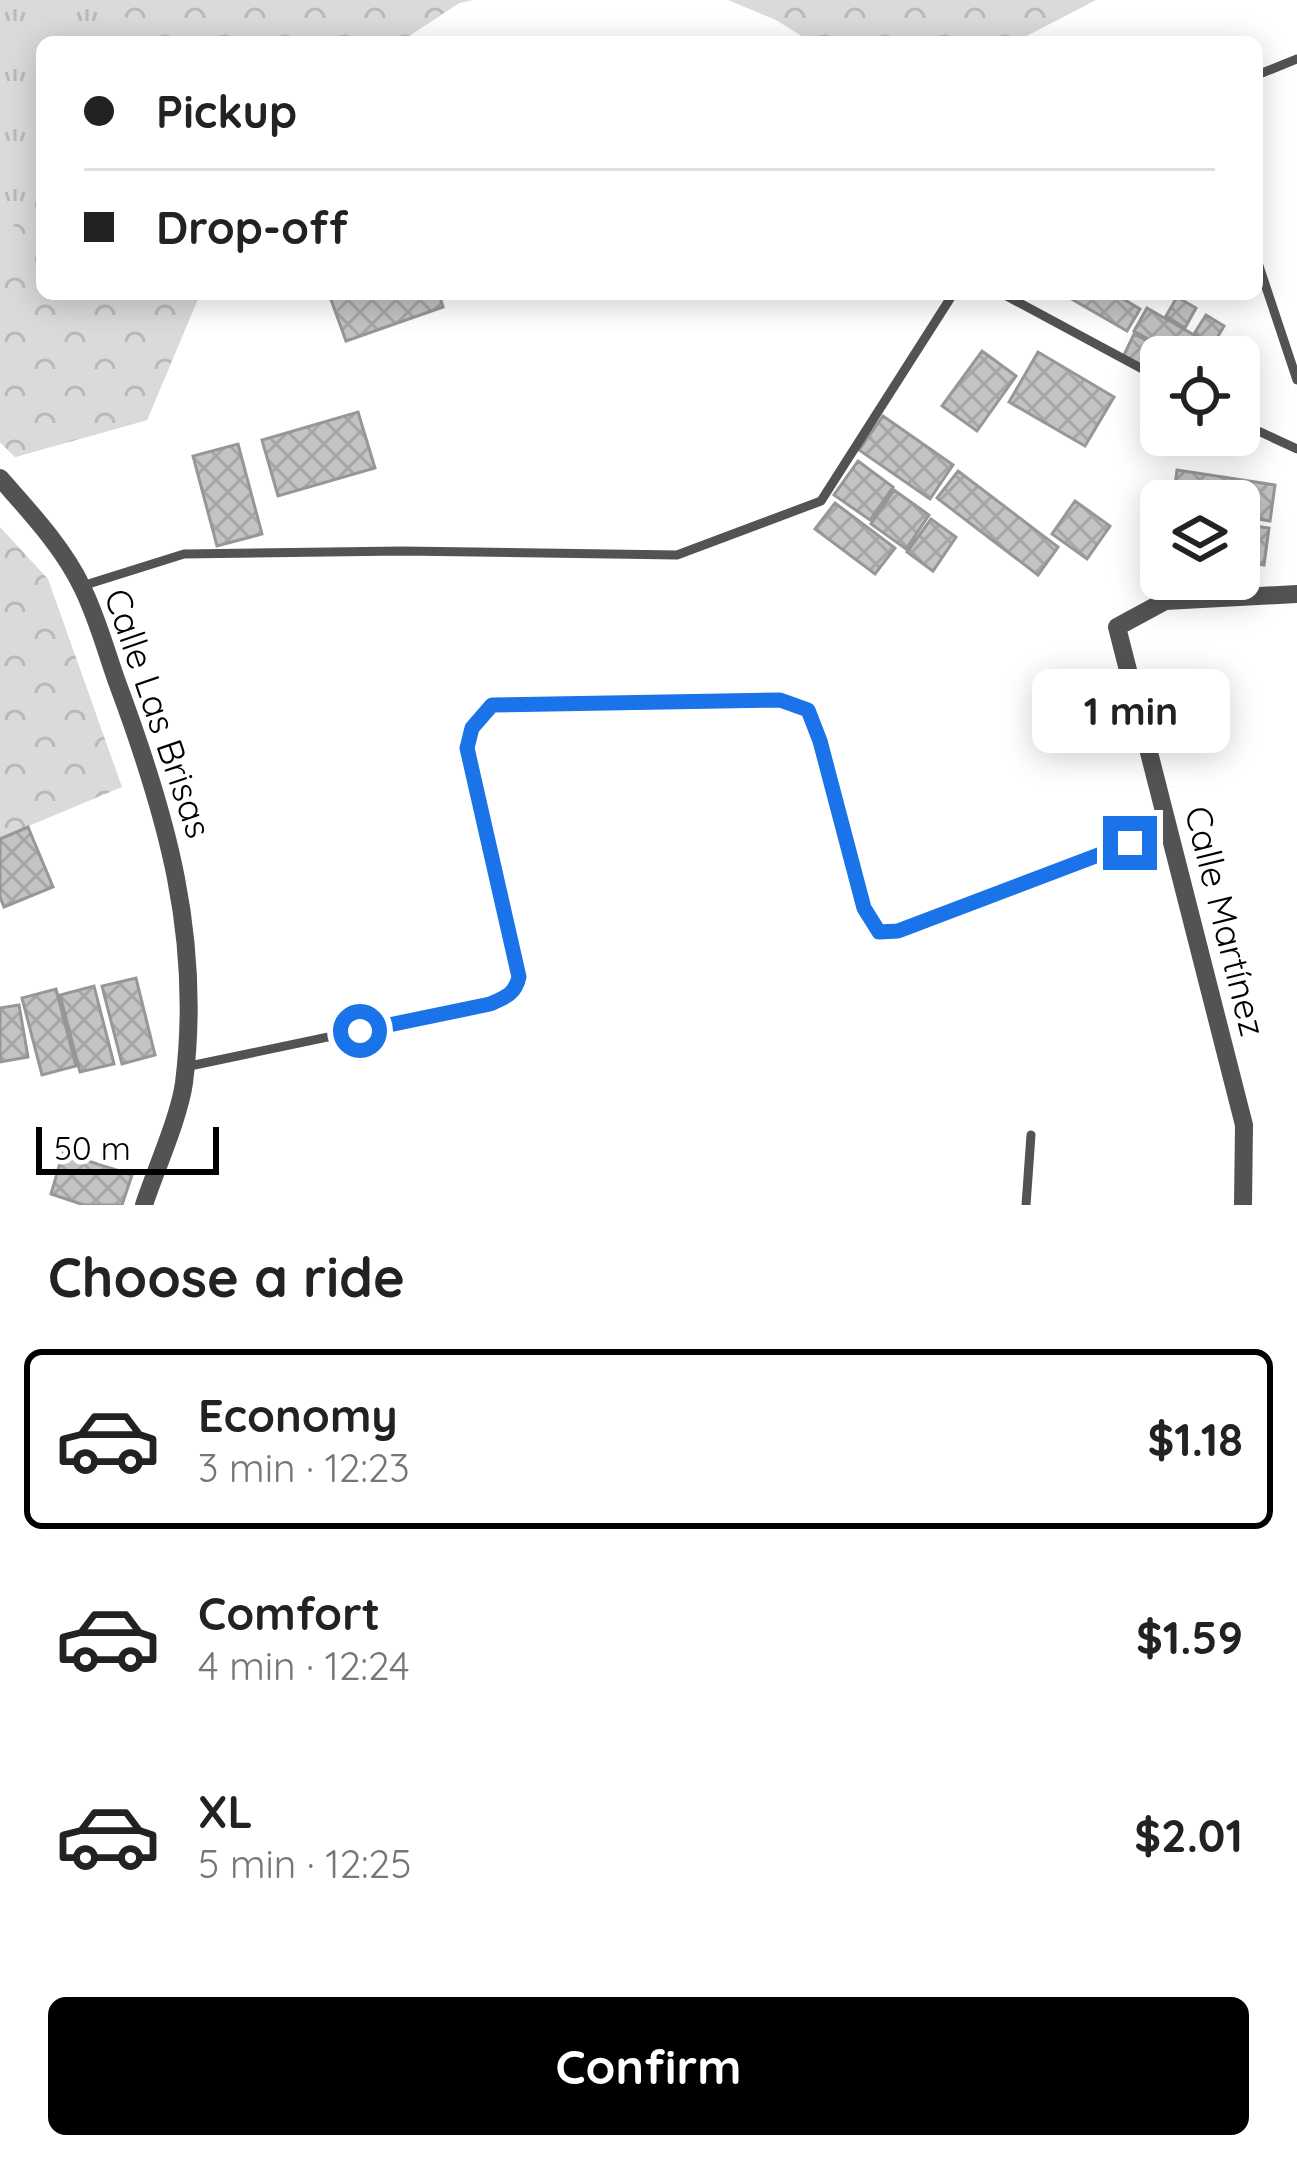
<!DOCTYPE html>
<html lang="en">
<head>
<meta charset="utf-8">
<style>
	:root { --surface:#fff; --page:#f6f6f6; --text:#222; --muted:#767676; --line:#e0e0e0; --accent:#000 }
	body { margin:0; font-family:Quicksand,sans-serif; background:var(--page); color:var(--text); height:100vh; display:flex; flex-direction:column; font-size:45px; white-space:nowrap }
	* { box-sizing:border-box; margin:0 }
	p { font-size:39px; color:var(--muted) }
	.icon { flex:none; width:66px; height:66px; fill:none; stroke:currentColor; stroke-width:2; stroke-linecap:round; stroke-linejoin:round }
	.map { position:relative; height:1205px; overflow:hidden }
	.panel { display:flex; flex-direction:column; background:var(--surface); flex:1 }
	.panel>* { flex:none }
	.guide { position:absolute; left:36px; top:36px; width:1227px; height:264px; border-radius:18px; box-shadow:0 6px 30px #0003; display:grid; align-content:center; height:264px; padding:0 48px; background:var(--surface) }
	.buttons { position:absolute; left:1140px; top:336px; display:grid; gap:24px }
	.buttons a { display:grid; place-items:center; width:120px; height:120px; border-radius:18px; background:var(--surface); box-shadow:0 6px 30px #0003; font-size:60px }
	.scale { position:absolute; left:36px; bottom:30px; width:183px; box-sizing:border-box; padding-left:12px; border:6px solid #000; border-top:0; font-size:33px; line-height:42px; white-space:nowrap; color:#000; -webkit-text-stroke:9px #fff; paint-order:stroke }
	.end { position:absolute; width:54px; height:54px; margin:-27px; border:15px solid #1a73e8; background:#fff; box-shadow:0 0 0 6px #fff }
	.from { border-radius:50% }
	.bubble { position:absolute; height:84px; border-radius:18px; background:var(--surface); box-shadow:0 6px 30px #0003; font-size:39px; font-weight:800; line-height:84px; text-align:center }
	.guide b { display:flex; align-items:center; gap:42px; height:114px; font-size:45px }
	.guide b+b { border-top:3px solid var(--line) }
	.guide i { width:30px; height:30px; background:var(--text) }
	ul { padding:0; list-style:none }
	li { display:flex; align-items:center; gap:36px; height:180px; margin:0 24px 18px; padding:0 24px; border:6px solid transparent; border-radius:18px }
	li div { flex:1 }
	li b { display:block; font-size:45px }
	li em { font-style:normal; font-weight:800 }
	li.current { border-color:var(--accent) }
	li>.icon { width:108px; height:108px; stroke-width:1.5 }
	h2 { padding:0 48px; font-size:54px; line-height:144px }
	.action { display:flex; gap:24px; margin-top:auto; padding:24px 48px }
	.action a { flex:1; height:138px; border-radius:18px; background:var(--accent); color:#fff; font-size:48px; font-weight:800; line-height:138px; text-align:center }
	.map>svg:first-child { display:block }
	.grass { fill:url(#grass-tufts) }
	.forest { fill:url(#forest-crowns) }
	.building { fill:url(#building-cross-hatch); stroke:#979797; stroke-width:3 }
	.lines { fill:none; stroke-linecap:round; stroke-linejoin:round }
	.service { stroke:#535353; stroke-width:9 }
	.minor { stroke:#535353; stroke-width:18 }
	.route { stroke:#1a73e8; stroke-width:15 }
	.labels { text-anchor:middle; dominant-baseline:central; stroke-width:9; stroke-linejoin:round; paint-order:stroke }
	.street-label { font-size:36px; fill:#000; stroke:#fff }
</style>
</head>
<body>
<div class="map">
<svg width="1297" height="1205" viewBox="0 0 1297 1205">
	<defs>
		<pattern id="grass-tufts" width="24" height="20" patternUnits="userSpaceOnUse" patternTransform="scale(3)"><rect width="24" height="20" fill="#dadada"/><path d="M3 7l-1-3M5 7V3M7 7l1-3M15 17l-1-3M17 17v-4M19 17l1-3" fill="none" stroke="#b9b9b9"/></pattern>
		<pattern id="forest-crowns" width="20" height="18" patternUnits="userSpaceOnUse" patternTransform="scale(3)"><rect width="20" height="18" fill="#dadada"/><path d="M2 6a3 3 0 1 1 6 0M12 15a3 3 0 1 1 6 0" fill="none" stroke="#b9b9b9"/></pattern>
		<pattern id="building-cross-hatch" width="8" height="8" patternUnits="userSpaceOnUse" patternTransform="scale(3)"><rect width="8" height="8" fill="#c3c3c3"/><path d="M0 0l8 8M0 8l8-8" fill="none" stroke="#a6a6a6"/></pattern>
	</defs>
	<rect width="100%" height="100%" fill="#fff"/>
	<path class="grass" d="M0,0H472L459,3L400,42H42V294H200L147,420L15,457L0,442Z"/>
	<path class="forest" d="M101,0H472L459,3L400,42H143L147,32Z
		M728,0H1096L1015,42H811L776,20Z
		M42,177V294H200L147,420L15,457L0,442V249Z
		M0,527L48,579L122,787L0,838Z"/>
	<path class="building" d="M329,294H439L443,307L346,341Z
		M1063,294H1115L1140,309L1127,331Z
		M1177,297L1196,308L1185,328L1166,316Z
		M1147,308L1229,355L1228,357H1180L1134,331Z
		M1206,315L1224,326L1213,345L1194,334Z
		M1134,334L1178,357H1161V377L1123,357Z
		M982,351L1016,376L977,431L942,406Z
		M1038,352L1114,397L1085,446L1009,402Z
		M358,412L375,468L278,496L262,440Z
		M883,416L953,465L930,499L859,450Z
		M238,444L262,534L217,546L193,456Z
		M858,461L893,487L870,520L834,495Z
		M1177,470L1275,485L1270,521L1239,516V501H1173Z
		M958,471L1058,547L1038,575L937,498Z
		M894,490L929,515L906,549L871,524Z
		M1075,501L1110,526L1087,559L1052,534Z
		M835,503L895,548L875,574L815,529Z
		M931,519L956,537L933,571L907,552Z
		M1239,524L1269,528L1264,565L1239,561Z
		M28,827L53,887L4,907L0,897V839Z
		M136,978L155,1055L122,1064L102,986Z
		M94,986L114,1064L80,1072L60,995Z
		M56,989L76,1066L42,1075L22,998Z
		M19,1005L28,1057L0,1062V1008Z
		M63,1153L132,1175L122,1205H84L51,1194Z"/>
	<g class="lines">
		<path class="service" d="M1257,75L1297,59
			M1257,260L1297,380
			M1003,294L1161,379
			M1239,422L1297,449
			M82,586L184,554L402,551L677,555L821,501L953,294
			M185,1067L490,1003C506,997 515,994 519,977L467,748L472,728L492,705L780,700L808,710L820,741L864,908L879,932L898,931L1168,828
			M1026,1205L1031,1135"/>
		<path class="minor" d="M0,478C29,511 63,547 82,587C97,617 106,651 117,682C167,816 202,938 184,1083C179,1118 155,1171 144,1205
			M1243,1205L1244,1125L1117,627L1165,601L1297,594"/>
	</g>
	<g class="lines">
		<path class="route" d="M360,1031L490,1004C506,997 515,994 519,977L467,748L472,728L492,705L780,700L808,710L820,741L864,908L879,932L898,931L1130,843"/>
	</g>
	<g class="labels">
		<g class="street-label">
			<text transform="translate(159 713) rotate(71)">Calle Las Brisas</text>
			<text transform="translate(1226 921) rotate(76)">Calle Martínez</text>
		</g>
	</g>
</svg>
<div class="buttons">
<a><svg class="icon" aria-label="locate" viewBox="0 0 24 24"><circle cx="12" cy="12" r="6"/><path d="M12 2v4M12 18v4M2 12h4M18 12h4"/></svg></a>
<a><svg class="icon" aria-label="layers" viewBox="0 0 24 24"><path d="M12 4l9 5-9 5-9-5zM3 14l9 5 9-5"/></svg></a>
</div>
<div class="scale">50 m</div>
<i class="end from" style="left:360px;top:1031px"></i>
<i class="end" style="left:1130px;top:843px"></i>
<div class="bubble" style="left:1032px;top:669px;width:198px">1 min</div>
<div class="guide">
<b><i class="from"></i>Pickup</b>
<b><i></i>Drop-off</b>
</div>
</div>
<section class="panel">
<h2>Choose a ride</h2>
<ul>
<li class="current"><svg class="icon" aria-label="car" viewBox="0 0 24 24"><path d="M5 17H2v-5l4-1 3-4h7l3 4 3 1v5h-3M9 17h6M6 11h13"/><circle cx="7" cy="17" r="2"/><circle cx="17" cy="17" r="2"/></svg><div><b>Economy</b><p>3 min · 12:23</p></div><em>$1.18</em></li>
<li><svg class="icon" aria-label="car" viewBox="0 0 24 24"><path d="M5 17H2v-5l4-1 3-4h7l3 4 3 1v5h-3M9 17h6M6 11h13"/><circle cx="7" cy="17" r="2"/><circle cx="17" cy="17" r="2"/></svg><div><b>Comfort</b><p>4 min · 12:24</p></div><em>$1.59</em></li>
<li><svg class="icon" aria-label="car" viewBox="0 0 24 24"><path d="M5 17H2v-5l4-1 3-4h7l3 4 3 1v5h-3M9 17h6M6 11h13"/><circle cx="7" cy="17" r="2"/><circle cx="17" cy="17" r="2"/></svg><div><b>XL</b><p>5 min · 12:25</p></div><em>$2.01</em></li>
</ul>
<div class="action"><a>Confirm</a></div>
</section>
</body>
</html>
